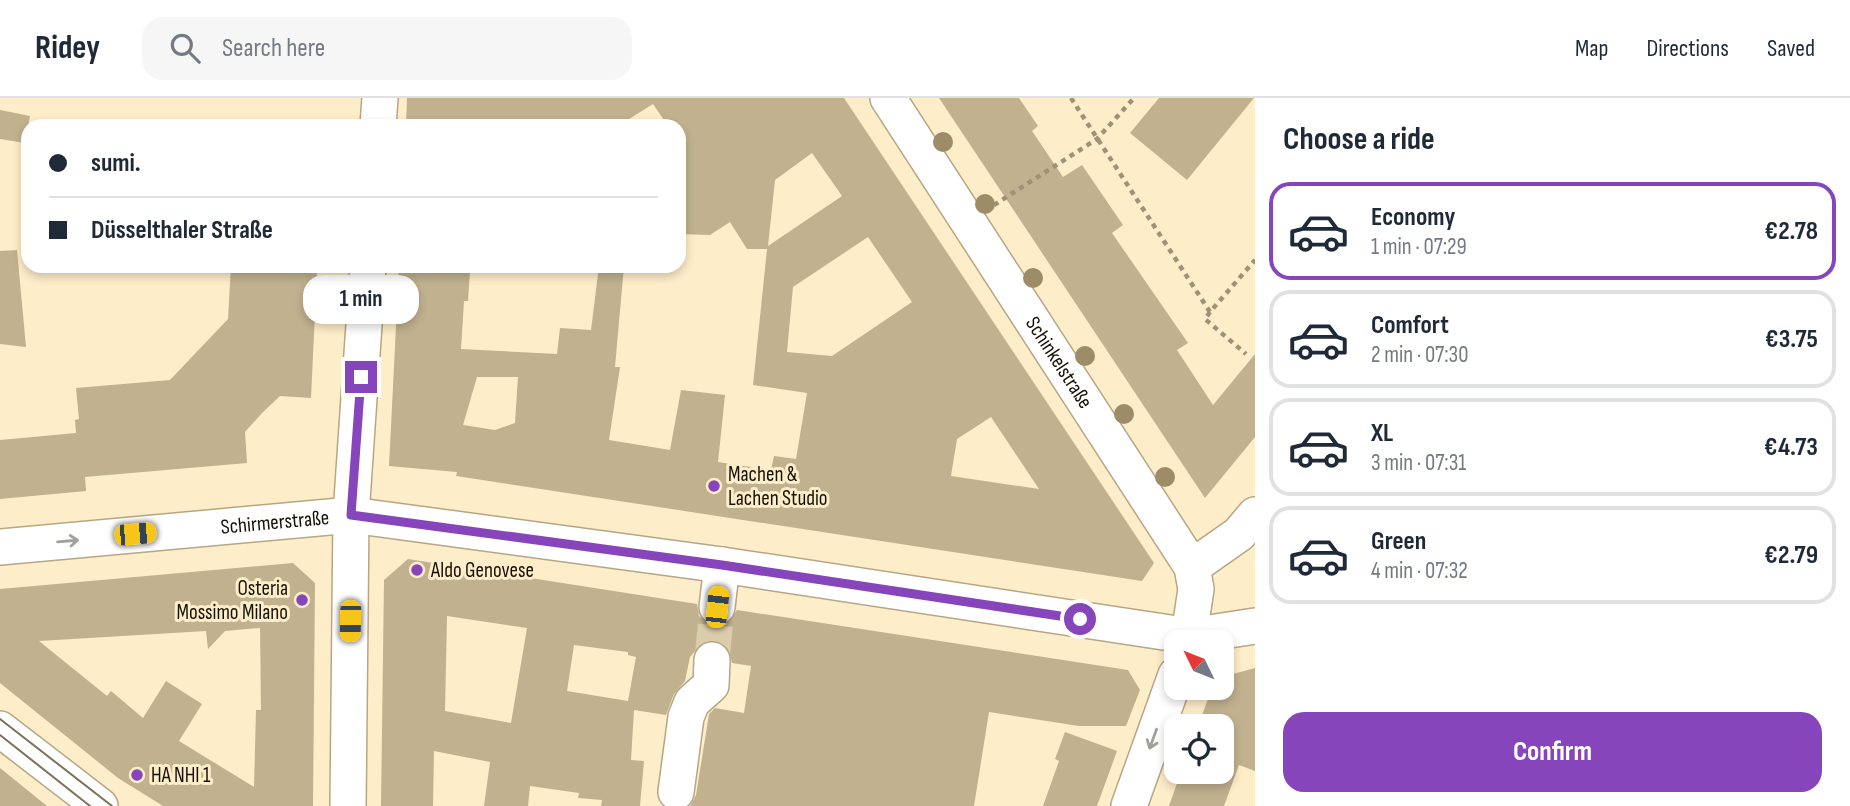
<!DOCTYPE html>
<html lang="en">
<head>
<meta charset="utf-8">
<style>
	:root { --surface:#fff; --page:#f6f6f7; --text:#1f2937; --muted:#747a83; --line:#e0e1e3; --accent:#8645ba }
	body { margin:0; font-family:"Sofia Sans Condensed",sans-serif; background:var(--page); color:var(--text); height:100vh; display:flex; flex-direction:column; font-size:26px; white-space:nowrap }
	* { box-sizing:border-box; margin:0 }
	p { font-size:23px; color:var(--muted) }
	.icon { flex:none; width:38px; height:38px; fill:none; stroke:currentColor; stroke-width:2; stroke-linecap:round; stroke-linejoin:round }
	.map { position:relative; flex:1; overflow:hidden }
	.drawer { display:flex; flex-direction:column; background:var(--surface); width:595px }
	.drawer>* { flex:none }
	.top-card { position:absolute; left:21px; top:21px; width:665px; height:154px; border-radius:21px; box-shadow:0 4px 10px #0003; display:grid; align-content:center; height:154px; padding:0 28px; background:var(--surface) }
	.needle { width:46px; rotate:313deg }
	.buttons { position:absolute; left:1164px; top:532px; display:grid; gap:14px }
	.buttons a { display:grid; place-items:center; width:70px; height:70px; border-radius:14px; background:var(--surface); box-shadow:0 4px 10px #0003; font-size:35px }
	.end { position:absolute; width:32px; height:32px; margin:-16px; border:9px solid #8645ba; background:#fff; box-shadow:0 0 0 4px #fff }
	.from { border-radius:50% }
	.bubble { position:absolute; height:49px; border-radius:21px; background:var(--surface); box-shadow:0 4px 10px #0003; font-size:23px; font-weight:700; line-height:49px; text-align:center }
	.car { position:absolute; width:21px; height:42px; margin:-21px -10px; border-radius:9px; box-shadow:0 0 5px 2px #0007; background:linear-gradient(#f5c518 24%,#345 0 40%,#f5c518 0 76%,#345 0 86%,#f5c518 0) }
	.top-card b { display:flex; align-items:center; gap:24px; height:66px; font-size:26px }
	.top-card b+b { border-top:2px solid var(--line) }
	.top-card i { width:18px; height:18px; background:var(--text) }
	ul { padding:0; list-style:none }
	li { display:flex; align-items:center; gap:21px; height:98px; margin:0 14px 10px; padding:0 14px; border:4px solid var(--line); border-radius:21px }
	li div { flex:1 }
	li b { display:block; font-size:26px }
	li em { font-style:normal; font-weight:700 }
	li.active { border-color:var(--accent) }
	li>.icon { width:63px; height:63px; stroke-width:1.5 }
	h2 { padding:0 28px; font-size:32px; line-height:84px }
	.primary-button { display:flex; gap:14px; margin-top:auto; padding:14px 28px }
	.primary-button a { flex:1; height:80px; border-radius:21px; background:var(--accent); color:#fff; font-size:28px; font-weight:700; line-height:80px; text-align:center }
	header { display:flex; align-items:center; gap:42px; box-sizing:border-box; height:98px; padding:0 35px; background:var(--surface); border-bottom:2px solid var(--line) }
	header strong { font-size:33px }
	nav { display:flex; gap:38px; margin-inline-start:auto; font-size:24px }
	.search { width:490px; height:63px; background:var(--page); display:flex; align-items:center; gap:18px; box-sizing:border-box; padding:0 24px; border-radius:21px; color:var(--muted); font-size:26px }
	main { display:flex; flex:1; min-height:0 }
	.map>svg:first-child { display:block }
	.building { fill:#c1b18f; fill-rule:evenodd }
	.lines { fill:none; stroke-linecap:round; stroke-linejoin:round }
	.minor-tunnel { stroke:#dbccac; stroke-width:35; stroke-dasharray:35 18; stroke-linecap:butt }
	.minor-casing { stroke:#b6a684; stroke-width:38 }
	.path { stroke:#9d9177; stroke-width:4.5; stroke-dasharray:5 5; stroke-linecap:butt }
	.minor { stroke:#fff; stroke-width:35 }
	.tram { stroke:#7c725b; stroke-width:2 }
	.tree { fill:#9d8c67 }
	.oneway { stroke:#a2a09b }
	.route { stroke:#8645ba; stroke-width:9 }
	.poi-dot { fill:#8645ba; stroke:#feedc9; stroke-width:2.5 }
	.labels { text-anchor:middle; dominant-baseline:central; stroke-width:6; stroke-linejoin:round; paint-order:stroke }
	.street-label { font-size:21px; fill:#161105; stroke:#feedc9 }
	.poi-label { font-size:21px; fill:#161105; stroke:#feedc9; text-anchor:start }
</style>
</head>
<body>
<header>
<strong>Ridey</strong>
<div class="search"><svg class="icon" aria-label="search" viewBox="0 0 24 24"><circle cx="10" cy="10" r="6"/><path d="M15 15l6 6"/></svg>Search here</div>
<nav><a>Map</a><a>Directions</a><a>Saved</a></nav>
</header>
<main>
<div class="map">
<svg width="1255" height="708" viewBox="0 0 1255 708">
	<rect width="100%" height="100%" fill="#feedc9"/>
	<path class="building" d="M407,0H844L1154,465L1142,483L456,378L457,374L389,368L399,168H466L465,173H470L468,203H464L461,251L557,256L560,230L591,232L599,168H624L615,269H620L609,342L670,352L681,292L725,297L718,364L771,372L774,358L796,361L807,295L753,287L767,151H747L730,124L710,137L679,136V28H668L653,6L618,28H406ZM812,55L842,98L768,148L775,82ZM868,139L912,204L832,258L787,254L793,189ZM477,279H518L515,325L495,332L463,327ZM991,319L1039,391L951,378L957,341Z
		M939,0H1019L1038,28L1032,33L1063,79L1082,67L1123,127L1112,135L1188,245L1177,252L1213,307L1255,256V339L1205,400Z
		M1159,0H1254L1187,82L1130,35Z
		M0,12L30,18L25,45L0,41Z
		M17,152L26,249L0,246V153Z
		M231,168H313V172H317L311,300L280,298L262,315L245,334L247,365L85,379L86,393L0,401V342L76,335L75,322L79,321L76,290L170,282L228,221Z
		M408,461L697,506L699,518L714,529L726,527L737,512L1128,572L1140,592L1126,628H1079L989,614L974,708H690L696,697L709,616L715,610L744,615L751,568L732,565L729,552L722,545L712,542L702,545L690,559L685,583L674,596L666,617L634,612L631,662L644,663L640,708H601L602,702L578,700L579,695L530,688L528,708H484L490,664L434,653L433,708H381L384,482ZM447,518L527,530L511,625L445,613ZM574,547L628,554V557L636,559L628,603L567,593Z
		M293,465L315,485L313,708H163L118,680L0,585V491ZM260,530L261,612H256L254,689L179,643L202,606L166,583L143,620L111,593L107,598L39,543L206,533L208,551L225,533Z
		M1255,570V673L1239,667L1224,708H1169L1181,674H1222V628H1198L1212,590H1222V579Z
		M1065,634L1117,653L1097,708H1043L1059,663L1055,661Z
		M0,670L47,708H0Z"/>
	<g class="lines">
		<path class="minor-tunnel" d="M712,562L717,509"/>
		<defs>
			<g id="minor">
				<path id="s1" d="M888,0L1192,469L1196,491L1188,544"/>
				<path d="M378,28L380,0"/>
				<path id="s2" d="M0,449L351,417L722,467L1190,538L1255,528"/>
				<path d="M1192,469L1239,436L1255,417"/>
				<path d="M717,509L722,467"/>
				<path d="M0,631L100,708"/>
				<path d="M676,694L686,619L692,604L711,587L712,562"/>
				<path d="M348,708L351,417L368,168"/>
				<path d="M1129,708L1176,577"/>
			</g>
		</defs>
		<use href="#minor" class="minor-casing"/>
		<path class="path" d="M1071,0L1210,214L1255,162
			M994,107L1097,41L1134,0
			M1210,214L1205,221L1246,256"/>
		<use href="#minor" class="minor"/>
		<path class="tram" d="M0,621L112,708
			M0,637L90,708"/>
	</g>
	<g class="tree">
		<circle cx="943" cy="44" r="10"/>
		<circle cx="985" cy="106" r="10"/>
		<circle cx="1033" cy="180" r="10"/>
		<circle cx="1085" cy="258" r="10"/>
		<circle cx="1124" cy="316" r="10"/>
		<circle cx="1165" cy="379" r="10"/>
	</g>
	<defs><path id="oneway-shaft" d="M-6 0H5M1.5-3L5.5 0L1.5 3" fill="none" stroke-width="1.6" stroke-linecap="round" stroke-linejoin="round" transform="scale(1.75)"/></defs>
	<g class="oneway">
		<use href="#oneway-shaft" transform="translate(68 443) rotate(-5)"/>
		<use href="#oneway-shaft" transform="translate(1153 641) rotate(110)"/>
	</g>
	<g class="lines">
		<path class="route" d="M361,279L351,417L722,467L1080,521"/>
	</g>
	<g class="poi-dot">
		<circle cx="714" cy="388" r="7"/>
		<circle cx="417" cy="472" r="7"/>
		<circle cx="302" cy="502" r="7"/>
		<circle cx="137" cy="677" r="7"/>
	</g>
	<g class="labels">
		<g class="street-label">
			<text stroke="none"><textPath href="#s1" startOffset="315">Schinkelstraße</textPath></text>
			<text stroke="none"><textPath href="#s2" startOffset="276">Schirmerstraße</textPath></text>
		</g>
		<g class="poi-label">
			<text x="728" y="376">Machen &amp;<tspan x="728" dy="24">Lachen Studio</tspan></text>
			<text x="431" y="472">Aldo Genovese</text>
			<text x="288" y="490" text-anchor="end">Osteria<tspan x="288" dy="24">Mossimo Milano</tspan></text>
			<text x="151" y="677">HA NHI 1</text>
		</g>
	</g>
</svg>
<div class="buttons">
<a><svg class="needle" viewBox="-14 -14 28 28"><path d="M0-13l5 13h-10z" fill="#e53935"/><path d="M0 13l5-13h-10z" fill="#747a83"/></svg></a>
<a><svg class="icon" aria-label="locate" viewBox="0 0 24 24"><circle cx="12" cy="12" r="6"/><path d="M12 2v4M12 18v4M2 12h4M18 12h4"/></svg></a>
</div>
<i class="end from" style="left:1080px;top:521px"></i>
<i class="end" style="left:361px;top:279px"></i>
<div class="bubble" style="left:303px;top:177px;width:116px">1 min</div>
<i class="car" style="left:135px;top:436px;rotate:85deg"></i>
<i class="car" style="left:717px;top:509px;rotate:6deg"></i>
<i class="car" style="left:350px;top:523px;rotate:181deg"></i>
<div class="top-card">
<b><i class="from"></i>sumi.</b>
<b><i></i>Düsselthaler Straße</b>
</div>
</div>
<section class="drawer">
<h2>Choose a ride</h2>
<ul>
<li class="active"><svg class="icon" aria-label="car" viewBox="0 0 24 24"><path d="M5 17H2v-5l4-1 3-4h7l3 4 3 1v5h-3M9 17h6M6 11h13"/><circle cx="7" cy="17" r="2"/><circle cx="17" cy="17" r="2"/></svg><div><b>Economy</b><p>1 min · 07:29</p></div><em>€2.78</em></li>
<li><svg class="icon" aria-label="car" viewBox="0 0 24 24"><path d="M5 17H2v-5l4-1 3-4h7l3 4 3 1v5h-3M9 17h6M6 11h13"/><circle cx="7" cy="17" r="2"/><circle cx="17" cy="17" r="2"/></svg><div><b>Comfort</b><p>2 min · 07:30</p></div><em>€3.75</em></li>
<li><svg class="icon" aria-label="car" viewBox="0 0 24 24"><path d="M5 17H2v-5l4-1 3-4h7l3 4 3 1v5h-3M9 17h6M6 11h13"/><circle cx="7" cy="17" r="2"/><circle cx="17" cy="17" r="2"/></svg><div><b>XL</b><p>3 min · 07:31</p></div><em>€4.73</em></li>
<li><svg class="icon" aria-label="car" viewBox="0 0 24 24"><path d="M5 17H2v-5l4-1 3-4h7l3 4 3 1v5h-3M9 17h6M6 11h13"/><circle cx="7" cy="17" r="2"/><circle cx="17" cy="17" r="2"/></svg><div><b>Green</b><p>4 min · 07:32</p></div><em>€2.79</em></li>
</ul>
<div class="primary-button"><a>Confirm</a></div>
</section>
</main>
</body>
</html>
